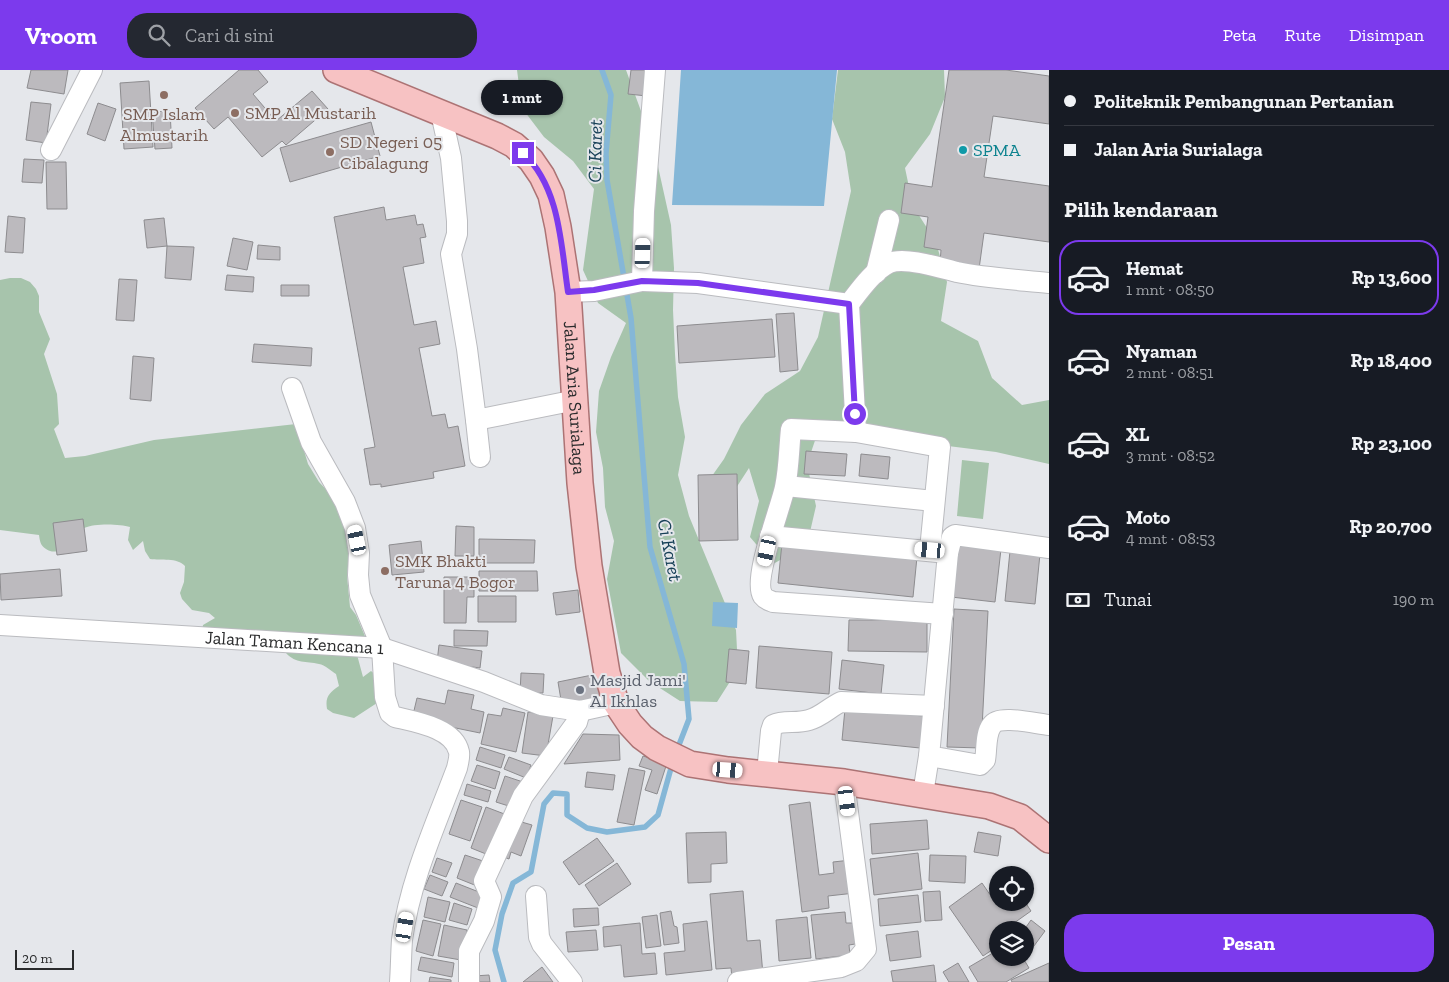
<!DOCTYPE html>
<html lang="id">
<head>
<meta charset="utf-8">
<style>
	:root { --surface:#171b24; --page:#242831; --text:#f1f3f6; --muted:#9ea1a6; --line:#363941; --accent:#7c3aed }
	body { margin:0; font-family:"Zilla Slab",serif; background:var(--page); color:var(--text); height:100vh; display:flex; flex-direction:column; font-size:19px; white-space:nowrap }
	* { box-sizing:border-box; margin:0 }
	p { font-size:16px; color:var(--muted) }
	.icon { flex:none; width:28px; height:28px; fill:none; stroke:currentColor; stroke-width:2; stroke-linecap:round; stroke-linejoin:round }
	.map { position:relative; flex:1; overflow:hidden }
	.side { display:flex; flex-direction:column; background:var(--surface); width:400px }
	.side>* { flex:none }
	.guide { display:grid; align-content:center; height:110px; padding:0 15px; background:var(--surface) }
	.controls { position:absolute; left:989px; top:796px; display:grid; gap:10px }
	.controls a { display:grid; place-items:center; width:45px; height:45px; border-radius:50%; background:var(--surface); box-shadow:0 1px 4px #0004; font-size:25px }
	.scale { position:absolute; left:15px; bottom:12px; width:59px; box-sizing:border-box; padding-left:5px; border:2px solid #2a2b2c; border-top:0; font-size:14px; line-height:18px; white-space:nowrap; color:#2a2b2c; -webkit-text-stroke:4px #e5e7eb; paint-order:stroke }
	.end { position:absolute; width:22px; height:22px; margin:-11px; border:6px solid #7c3aed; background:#fff; box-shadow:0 0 0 2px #fff }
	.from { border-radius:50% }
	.bubble { position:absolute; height:35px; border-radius:18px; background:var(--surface); box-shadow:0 1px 4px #0004; font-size:16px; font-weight:800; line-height:35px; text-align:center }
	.car { position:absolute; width:15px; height:30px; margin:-15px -8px; border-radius:6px; box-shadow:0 0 4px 1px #0007; background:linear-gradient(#fff 24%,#345 0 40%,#fff 0 76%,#345 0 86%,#fff 0) }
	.guide b { display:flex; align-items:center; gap:18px; height:48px; font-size:19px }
	.guide b+b { border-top:1px solid var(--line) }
	.guide i { width:12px; height:12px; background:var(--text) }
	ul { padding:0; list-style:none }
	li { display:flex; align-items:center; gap:15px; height:75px; margin:0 10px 8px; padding:0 5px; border:2px solid transparent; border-radius:20px }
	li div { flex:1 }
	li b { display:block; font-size:19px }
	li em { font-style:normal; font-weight:800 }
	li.on { border-color:var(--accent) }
	li>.icon { width:45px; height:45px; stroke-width:1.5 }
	h2 { padding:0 15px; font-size:22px; line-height:60px }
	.pay { display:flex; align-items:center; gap:12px; height:55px; padding:0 15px; font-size:19px }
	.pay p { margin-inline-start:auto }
	.action { display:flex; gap:10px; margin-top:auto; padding:10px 15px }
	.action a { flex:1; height:58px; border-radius:20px; background:var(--accent); color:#fff; font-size:20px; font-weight:800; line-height:58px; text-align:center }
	header { display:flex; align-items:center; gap:30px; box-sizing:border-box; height:70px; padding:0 25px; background:var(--accent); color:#fff }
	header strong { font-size:24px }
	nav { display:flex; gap:28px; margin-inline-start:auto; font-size:18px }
	.search { width:350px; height:45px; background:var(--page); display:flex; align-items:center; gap:12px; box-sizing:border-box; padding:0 18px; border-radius:20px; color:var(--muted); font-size:19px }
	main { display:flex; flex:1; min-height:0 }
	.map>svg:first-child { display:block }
	.green { fill:#a7c4ac }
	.water { fill:#85b7d7 }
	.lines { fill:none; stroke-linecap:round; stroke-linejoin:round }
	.stream { stroke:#85b7d7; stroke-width:5.5 }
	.building { fill:#bcbabe; stroke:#8d8c8f }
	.minor-casing { stroke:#babbbf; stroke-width:22 }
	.major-casing { stroke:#ac7374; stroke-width:28 }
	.minor { stroke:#fff; stroke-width:20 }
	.major { stroke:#f7c2c3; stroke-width:25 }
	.route { stroke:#7c3aed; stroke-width:6 }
	.education-dot { fill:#8d6e63; stroke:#e5e7eb; stroke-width:2 }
	.culture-dot { fill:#0f9aa8; stroke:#e5e7eb; stroke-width:2 }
	.worship-dot { fill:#6b7280; stroke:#e5e7eb; stroke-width:2 }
	.labels { text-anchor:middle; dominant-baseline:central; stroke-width:4; stroke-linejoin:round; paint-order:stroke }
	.education-label { font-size:18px; fill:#785e54; stroke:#e5e7eb; text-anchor:start }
	.culture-label { font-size:18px; fill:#0d838f; stroke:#e5e7eb; text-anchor:start }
	.street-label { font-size:18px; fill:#2a2b2c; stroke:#e5e7eb }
	.worship-label { font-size:18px; fill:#5b616d; stroke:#e5e7eb; text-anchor:start }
	.water-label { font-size:19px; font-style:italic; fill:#174057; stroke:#e5e7eb }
</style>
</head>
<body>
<header>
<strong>Vroom</strong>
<div class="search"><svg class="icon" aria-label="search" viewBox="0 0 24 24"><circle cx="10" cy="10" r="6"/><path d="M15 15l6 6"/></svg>Cari di sini</div>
<nav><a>Peta</a><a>Rute</a><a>Disimpan</a></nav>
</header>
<main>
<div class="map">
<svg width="1049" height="912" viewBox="0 0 1049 912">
	<rect width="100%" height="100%" fill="#e5e7eb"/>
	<path class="green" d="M517,0H626L653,74L671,155L674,198L673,240L675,284L678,327L685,367L678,405L689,446L736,560L738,599L717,632L680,631L649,611L621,583L607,509L614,471L605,437L603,398L596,362L599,321L611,287L626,253L598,233L583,200L594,119L573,91L544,67L522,38Z
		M838,0H944L945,27L930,64L905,98L913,136L936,172L947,212L941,251L978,271L992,308L1022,335L1049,330V394L996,382L924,373L820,356L807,394L816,436L807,475L773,494L750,467L759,431L749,398L723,438L702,420L724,389L741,355L765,324L800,301L818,267L851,121L845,82L832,49Z
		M10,208H21L30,212L36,219L39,226V242L50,269L44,284L57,324L59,354L54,359L65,388L85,386L154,370L296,354L308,394L319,412L335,429L338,443L346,462L349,486L347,506L350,537L356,545L367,571L356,581L363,607L371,601L377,606V633L354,648L333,643L327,639C325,627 329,623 339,616L336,604C331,601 325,595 319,594C306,591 296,594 286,583L290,569L202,562L203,555L215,548L209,543L192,540L182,529L180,523L184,512L185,496C177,487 161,491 150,489L145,481L143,471L133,480L128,470L130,457C120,454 95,453 84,458C71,463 63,490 46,479C40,475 40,471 39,465L0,460V210Z
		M962,390L989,393L983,449L957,446Z"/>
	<path class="water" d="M681,0H837L824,136L672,135Z
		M713,532L738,533L737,558L712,556Z"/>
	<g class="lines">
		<path class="stream" d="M602,0L611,25L606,83L607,110L631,248L650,477L684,594L689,649L677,680
			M504,912L495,880L502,844L513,813L531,802L544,734L553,723L567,724V745L587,758L607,762L645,757L658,745L673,691"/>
	</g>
	<path class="building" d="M31,0H68L64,24L27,18Z
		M239,0H258L268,12L253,24L276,51L312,21L328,39L286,75L282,71L262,87L228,47L214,59L195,38Z
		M631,0H649L647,26L628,24Z
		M949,0H1006L1049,6V54L993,46L984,107L1049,116V172L984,163L979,199L940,193L941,180L924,177L928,147L901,143L905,113L932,117Z
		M149,11L153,77L124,79L120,13Z
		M31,32L51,34L46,73L26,70Z
		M98,33L116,39L105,71L87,64Z
		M170,41L172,78L155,79L152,42Z
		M371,52L380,86L290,112L280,78Z
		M24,89L44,90L42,113L22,112Z
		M46,92H66L67,139H47Z
		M384,137L386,150L415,145L417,155L423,154L426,167L420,168L424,193L403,197L414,255L436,251L440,274L419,278L432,346L445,344L448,358L458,356L465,396L433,402L434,408L381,417V414L370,415L364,379L375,377L334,147Z
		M8,146L25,148L23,183L5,182Z
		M164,148L167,176L147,178L144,150Z
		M233,168L253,172L247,200L227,196Z
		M258,175L280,177V190L257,189Z
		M167,176L194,177L191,210L165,208Z
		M227,205L254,207L253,222L225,220Z
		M119,209L137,210L134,251L116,250Z
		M281,215H309V226H281Z
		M794,243L798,300L780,302L776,244Z
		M772,249L775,287L679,293L677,256Z
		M254,274L312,278L311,296L252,292Z
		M133,286L154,288L151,331L130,329Z
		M806,381L847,384L845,406L804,404Z
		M861,384L890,387L888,409L859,406Z
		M737,404L738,470L699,471L698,405Z
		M83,449L87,481L57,485L53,453Z
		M456,456L474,457V486H455Z
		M479,469L535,470L534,493H479Z
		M421,471L424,502L392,505L389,475Z
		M782,473L917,487L913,527L778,513Z
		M956,475L1001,479L995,532L951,527Z
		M1010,481L1040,484L1035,534L1005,531Z
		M60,499L62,526L1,530L0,504Z
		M479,501H537L538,521H479Z
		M444,507H474V527H467L466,553H444Z
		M578,520L580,542L556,545L553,523Z
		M478,526H516V552H478Z
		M954,539L988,541L981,678L947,677Z
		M849,550H927V582L848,581Z
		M454,560L488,561L487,576H454Z
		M439,575L482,581L480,598L437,592Z
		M759,576L832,582L829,624L756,618Z
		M729,579L749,581L746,614L726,612Z
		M842,590L884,595L881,624L839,619Z
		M521,603L544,604L543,623H520Z
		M597,604L601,629L562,636L558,612Z
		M448,620L474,625L471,639L484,642L480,663L412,649L417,628L445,634Z
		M503,638L525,643L516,682L481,674L488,644L501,646Z
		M845,639L923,646L920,678L842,670Z
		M528,642L553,646L546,686L522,683Z
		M583,664L619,665L620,690L564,694Z
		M480,677L505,685L501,698L476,690Z
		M643,686L667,693L657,724L645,720L652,700L639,696Z
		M509,687L531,695L526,708L504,699Z
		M477,695L500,702L495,719L471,711Z
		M629,698L645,701L634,755L617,752Z
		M587,702L615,705L613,720L585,717Z
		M505,706L523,712L515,738L496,732Z
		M467,714L491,721L488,732L464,725Z
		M461,730L482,737L470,771L449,764Z
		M810,732L819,805L834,803L833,792L851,790L855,823L828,826L829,838L802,842L789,735Z
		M486,737L507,745L491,786L471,778Z
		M927,750L929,779L872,784L870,754Z
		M518,751L532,755L521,786L511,782L509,789L504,787Z
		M726,762L727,793L711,794V812L688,813L686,763Z
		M978,762L1001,766L998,786L974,782Z
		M597,768L614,791L579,815L563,792Z
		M918,783L922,819L874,825L870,789Z
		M465,785L486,792L477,816L457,808Z
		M930,785L966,786L965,813L929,811Z
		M437,788L452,793L446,807L432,802Z
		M617,793L631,814L599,836L585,815Z
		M430,805L448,812L442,826L424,819Z
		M456,813L484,824L478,838L450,827Z
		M982,813L993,829L998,826V832H1025L1031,841L1007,858L1009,860H998V876L983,886L949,837Z
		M743,821L747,871L760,870L763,905L732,908L731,898L716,899L710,824Z
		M940,821L942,850L925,851L923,822Z
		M918,825L921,852L880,856L878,829Z
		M428,827L450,832L445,852L424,847Z
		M454,833L472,839L467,855L449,850Z
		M598,838L599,855L574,857L573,839Z
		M671,841L674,856L677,857L679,873L664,875L660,843Z
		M845,842L846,853H853L855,874L849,875L850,885L816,889L811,845Z
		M657,845L661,876L646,878L642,847Z
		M807,847L811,888L779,891L776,850Z
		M423,850L441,854L433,886L416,881Z
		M1031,850L1045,861L1031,880L1025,875V860H1024Z
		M707,851L712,900L666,905L664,883L685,881L683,854Z
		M640,853L642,884L655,883L657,904L624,907L621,875L604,877L603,857Z
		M444,855L467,860L461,890L438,886Z
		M596,860L598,880L568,882L566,862Z
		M918,861L921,887L890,891L886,865Z
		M998,880V888H1023L1029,898L1006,912H978L969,897Z
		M421,887L454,893L452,907L418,900Z
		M958,893L969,912H949L943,902Z
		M1049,893V912H1012L1011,910Z
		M934,895L936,912H893L891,901Z
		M542,897L553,912H523Z
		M489,905L490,912H474V906Z
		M430,907L451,910V912H429Z"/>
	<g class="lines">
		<defs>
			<g id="minor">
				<path d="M655,0L644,141L642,211L698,213L849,234C860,220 873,201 889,193C905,186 941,198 957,202C985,208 1021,210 1049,213"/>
				<path d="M441,43L451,88L457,151V164L451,184L467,279L476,350L576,330"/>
				<path d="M51,80L92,0"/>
				<path d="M876,203L889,150"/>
				<path d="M568,222L594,221L642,211"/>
				<path d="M849,234L856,362L791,359C789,378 789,398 785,417C781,437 752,510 763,526C766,530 769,530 773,532L943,544"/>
				<path d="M292,318L311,372L345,432L355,458L359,483L358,505L360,525L382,578L385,627L390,643L395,647C416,652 454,658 459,682C460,687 458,693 457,698C436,754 410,810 402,870C401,884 401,898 400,912"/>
				<path d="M476,350L480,387"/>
				<path d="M856,362L940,377L930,480"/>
				<path d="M786,416L934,431"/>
				<path d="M770,466L948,483L929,686L980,695L985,690C987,680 985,664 992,655C999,644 1036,654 1049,655"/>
				<path d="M948,483L952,467L955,465L1049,478"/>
				<path id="s1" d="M0,555L382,578L484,612L541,635L580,641L616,633"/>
				<path d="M767,703L771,661L773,655C784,650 797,654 809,650C821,647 830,637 841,632L934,636"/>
				<path d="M923,724L929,686"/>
				<path d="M536,826L539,867L542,874L572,912"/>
				<path d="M469,912V881L484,851L491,827L484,811L523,726L577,652L580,641"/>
				<path d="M738,912L841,897L856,891L866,879L844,712"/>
			</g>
			<g id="major">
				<path id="s2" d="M336,0L497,66L514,75L531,90L542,106L551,125L558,157L568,222L580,413L589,496L607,603L616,633L630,654L642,667L657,678L690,694L728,700L844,712L989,736L1020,747L1049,770"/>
			</g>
		</defs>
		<use href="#minor" class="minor-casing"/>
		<use href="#major" class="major-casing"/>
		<use href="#minor" class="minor"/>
		<use href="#major" class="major"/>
	</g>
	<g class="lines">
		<path class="route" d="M523,83C560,117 561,175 568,222L594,220L642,211L698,213L849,234L855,344"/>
	</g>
	<g class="education-dot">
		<circle cx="164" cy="25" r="5"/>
		<circle cx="235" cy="43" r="5"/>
		<circle cx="330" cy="82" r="5"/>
		<circle cx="385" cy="501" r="5"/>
	</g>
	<circle class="culture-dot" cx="963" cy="80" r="5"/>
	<circle class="worship-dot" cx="580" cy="620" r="5"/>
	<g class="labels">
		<g class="education-label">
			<text x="245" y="43">SMP Al Mustarih</text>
			<text x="164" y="44" text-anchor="middle">SMP Islam<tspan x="164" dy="21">Almustarih</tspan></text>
			<text x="340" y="72">SD Negeri 05<tspan x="340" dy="21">Cibalagung</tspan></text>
			<text x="395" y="491">SMK Bhakti<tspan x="395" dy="21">Taruna 4 Bogor</tspan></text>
		</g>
		<g class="culture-label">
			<text x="973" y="80">SPMA</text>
		</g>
		<g class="street-label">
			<text stroke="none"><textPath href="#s2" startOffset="461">Jalan Aria Surialaga</textPath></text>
			<text stroke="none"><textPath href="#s1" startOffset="295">Jalan Taman Kencana 1</textPath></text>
		</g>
		<g class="worship-label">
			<text x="590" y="610">Masjid Jami'<tspan x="590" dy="21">Al Ikhlas</tspan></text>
		</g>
		<g class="water-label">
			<text transform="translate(595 81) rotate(-89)">Ci Karet</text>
			<text transform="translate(670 480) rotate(79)">Ci Karet</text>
		</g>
	</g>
</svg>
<div class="controls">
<a><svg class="icon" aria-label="locate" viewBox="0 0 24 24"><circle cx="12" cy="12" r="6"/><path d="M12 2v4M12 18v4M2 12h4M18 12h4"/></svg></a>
<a><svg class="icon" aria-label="layers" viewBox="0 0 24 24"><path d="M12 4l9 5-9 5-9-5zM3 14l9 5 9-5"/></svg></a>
</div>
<div class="scale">20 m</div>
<i class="end from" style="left:855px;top:344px"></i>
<i class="end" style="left:523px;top:83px"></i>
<div class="bubble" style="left:481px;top:10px;width:82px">1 mnt</div>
<i class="car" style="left:643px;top:183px;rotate:2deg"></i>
<i class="car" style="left:357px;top:470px;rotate:348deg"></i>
<i class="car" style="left:930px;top:480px;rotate:275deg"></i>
<i class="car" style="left:767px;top:481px;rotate:192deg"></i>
<i class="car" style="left:728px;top:700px;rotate:94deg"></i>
<i class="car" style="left:847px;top:731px;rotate:173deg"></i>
<i class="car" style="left:405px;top:857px;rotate:10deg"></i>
</div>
<section class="side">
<div class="guide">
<b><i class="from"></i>Politeknik Pembangunan Pertanian</b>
<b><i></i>Jalan Aria Surialaga</b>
</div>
<h2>Pilih kendaraan</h2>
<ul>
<li class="on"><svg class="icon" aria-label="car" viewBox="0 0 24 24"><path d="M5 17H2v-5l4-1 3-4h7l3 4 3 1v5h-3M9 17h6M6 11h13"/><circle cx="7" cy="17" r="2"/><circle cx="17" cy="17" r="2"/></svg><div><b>Hemat</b><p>1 mnt · 08:50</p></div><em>Rp 13,600</em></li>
<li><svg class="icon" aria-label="car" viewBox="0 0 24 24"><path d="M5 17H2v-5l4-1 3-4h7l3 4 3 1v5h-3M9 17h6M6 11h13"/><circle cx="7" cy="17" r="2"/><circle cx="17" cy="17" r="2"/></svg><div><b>Nyaman</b><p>2 mnt · 08:51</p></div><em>Rp 18,400</em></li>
<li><svg class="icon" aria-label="car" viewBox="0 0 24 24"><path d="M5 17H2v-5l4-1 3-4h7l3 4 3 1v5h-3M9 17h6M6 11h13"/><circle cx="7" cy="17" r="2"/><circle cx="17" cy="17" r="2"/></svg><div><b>XL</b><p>3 mnt · 08:52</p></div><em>Rp 23,100</em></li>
<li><svg class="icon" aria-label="car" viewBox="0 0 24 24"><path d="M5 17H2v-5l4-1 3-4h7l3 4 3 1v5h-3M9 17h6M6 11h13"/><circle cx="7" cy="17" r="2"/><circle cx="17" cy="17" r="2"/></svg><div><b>Moto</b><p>4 mnt · 08:53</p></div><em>Rp 20,700</em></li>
</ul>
<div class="pay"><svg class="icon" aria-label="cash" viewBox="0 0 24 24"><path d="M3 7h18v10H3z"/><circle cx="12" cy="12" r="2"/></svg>Tunai<p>190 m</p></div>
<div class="action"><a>Pesan</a></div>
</section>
</main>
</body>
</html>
